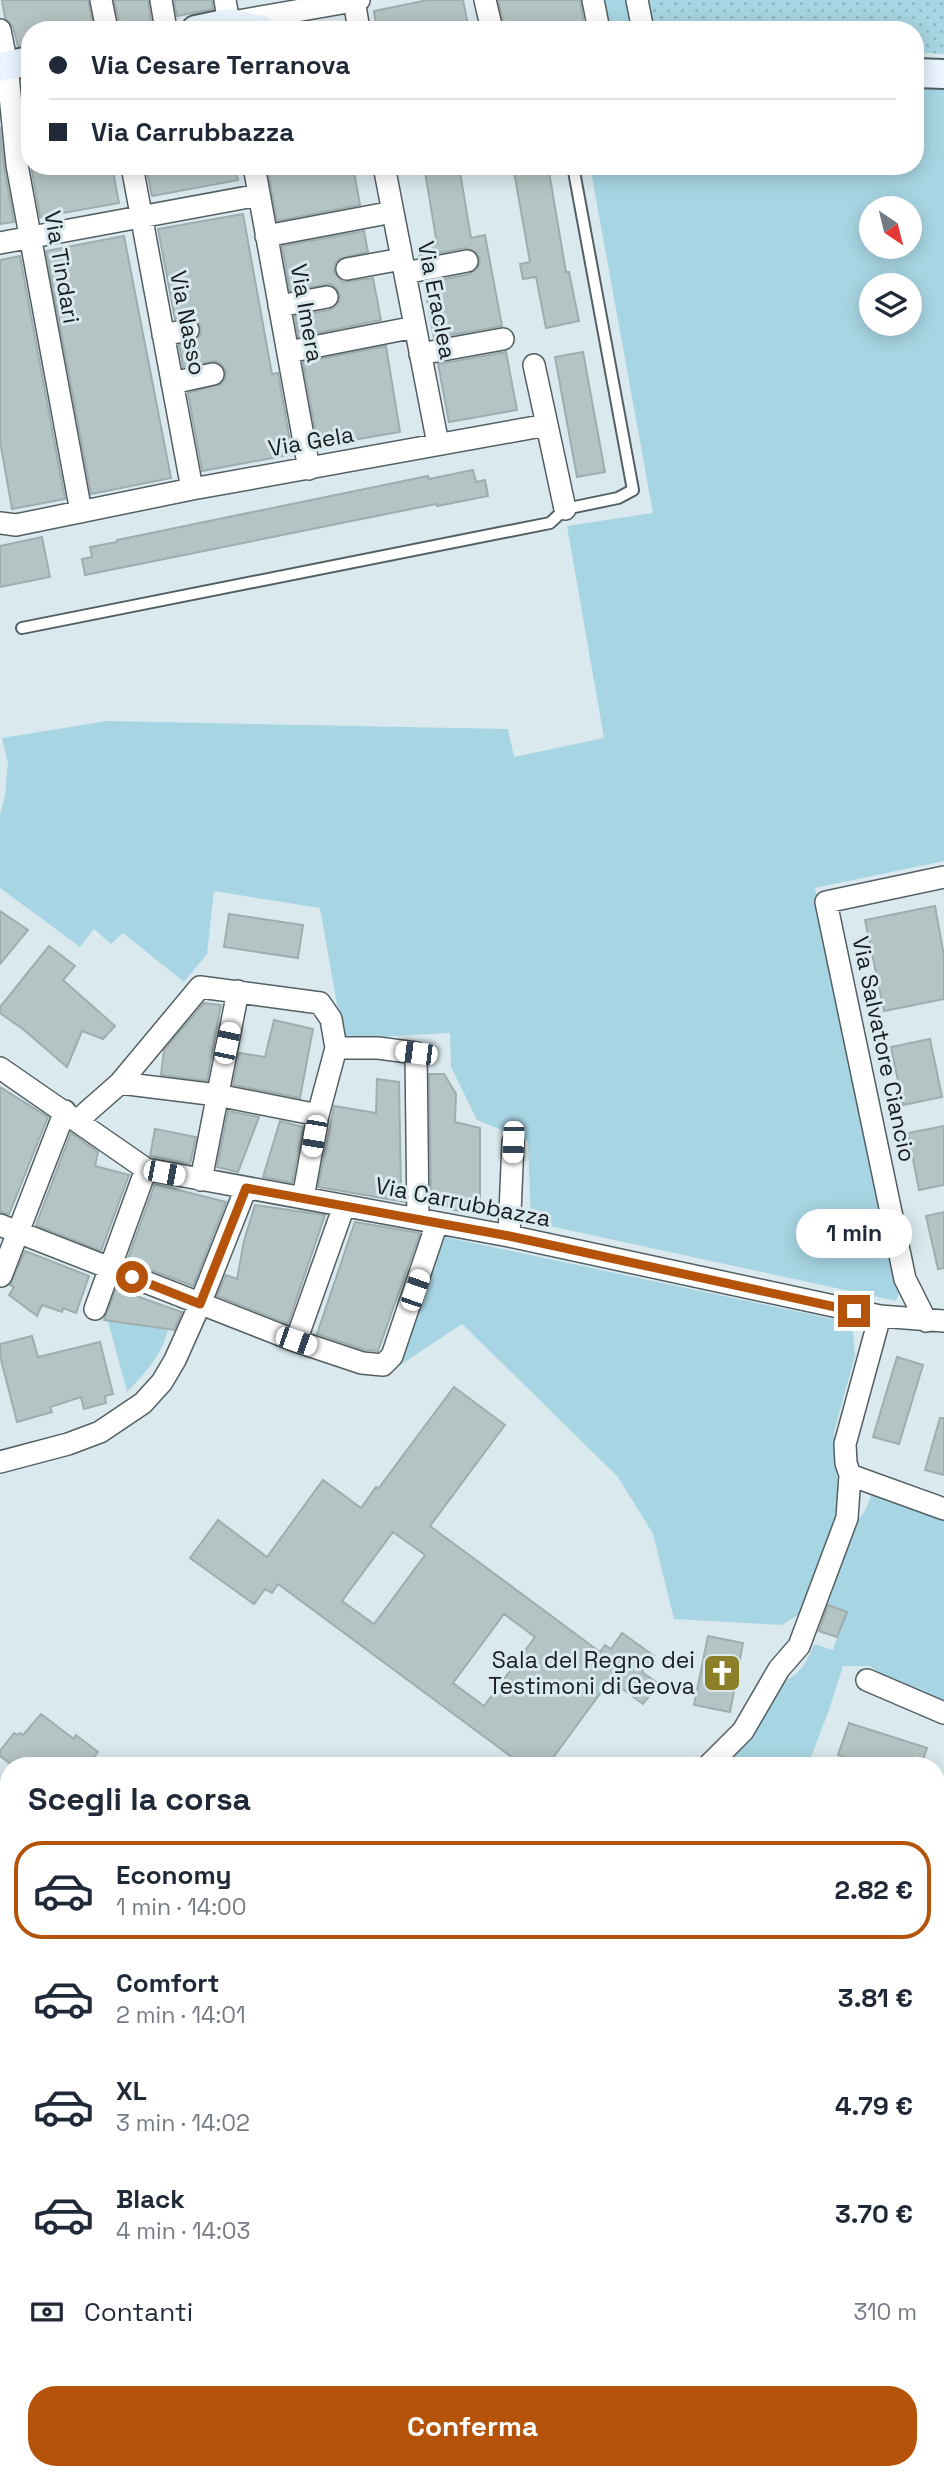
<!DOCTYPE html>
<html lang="it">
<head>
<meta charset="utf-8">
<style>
	:root { --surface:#fff; --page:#f2f2f3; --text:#1f2937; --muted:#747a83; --line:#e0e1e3; --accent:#b45309 }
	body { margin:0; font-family:"Space Grotesk",sans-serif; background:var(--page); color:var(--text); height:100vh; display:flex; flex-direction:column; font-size:26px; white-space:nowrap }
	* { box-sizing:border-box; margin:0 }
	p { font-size:23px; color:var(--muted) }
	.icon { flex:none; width:38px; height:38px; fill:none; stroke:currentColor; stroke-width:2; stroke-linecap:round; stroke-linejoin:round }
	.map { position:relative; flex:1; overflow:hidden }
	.panel { position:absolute; left:0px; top:1757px; width:945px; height:723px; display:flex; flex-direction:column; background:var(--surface); border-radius:28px 28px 0 0; box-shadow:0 4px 18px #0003 }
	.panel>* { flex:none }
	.top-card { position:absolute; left:21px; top:21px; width:903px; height:154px; border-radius:28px; box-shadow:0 4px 18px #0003; display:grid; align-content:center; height:154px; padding:0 28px; background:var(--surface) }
	.needle { width:46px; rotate:145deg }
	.buttons { position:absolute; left:859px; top:196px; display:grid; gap:14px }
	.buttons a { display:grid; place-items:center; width:63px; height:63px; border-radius:50%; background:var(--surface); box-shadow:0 4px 18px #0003; font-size:35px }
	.end { position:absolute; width:32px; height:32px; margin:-16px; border:9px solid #b45309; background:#fff; box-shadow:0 0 0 4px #fff }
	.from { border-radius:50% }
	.bubble { position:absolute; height:49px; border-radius:24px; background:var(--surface); box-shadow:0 4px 18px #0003; font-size:23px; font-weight:600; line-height:49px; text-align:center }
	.car { position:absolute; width:21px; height:42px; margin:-21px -10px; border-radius:9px; box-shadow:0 0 5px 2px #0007; background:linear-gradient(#fff 24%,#345 0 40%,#fff 0 76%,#345 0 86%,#fff 0) }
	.top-card b { display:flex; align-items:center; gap:24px; height:66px; font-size:26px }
	.top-card b+b { border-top:2px solid var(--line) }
	.top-card i { width:18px; height:18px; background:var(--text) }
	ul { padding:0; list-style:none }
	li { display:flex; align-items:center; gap:21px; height:98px; margin:0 14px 10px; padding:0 14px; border:4px solid transparent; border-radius:28px }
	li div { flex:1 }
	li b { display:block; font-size:26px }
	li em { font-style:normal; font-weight:600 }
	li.current { border-color:var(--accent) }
	li>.icon { width:63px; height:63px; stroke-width:1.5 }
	h2 { padding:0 28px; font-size:32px; line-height:84px }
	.pay { display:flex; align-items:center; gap:18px; height:77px; padding:0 28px; font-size:26px }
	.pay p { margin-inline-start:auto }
	.cta { display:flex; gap:14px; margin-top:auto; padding:14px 28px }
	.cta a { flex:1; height:80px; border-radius:28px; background:var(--accent); color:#fff; font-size:28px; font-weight:600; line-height:80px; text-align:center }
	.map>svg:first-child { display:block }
	.grass { fill:#a8d5e3; fill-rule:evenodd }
	.park { fill:url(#park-dots) }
	.building { fill:#b4c3c3; stroke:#9eadad; stroke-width:2; fill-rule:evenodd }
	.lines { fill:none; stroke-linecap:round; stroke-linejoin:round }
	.lane-casing { stroke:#525f63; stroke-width:14 }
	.street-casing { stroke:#525f63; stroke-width:24 }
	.secondary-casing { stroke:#525f63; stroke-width:32 }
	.lane { stroke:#fff; stroke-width:10 }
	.street { stroke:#fff; stroke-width:21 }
	.secondary { stroke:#e9f4fe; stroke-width:28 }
	.route { stroke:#b45309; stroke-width:9 }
	.labels { text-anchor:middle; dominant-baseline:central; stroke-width:6; stroke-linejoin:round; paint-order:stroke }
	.street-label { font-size:23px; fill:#181d1f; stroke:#dae9ee }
	.poi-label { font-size:23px; fill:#181d1f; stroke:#dae9ee; text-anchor:end }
</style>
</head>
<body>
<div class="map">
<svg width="944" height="2479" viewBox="0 0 944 2479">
	<defs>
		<pattern id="park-dots" width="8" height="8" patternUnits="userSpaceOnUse" patternTransform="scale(1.75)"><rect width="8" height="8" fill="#a8d5e3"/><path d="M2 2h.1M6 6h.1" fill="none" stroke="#90b6c2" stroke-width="1.8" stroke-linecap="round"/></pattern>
	</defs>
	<rect width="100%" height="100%" fill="#dae9ee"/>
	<path class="grass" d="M599,0H629L635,30H605Z
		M915,85L944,87V861L815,888L901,1286L896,1301L531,1222L528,1141L477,1120L451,1067L450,1033L343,1039L320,908L214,891L207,954L184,982L123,933L111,944L94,929L80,947L0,888V814L5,795L8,763L2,738L107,721L508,729L514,757L604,738L567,526L653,513L590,166H915ZM872,208H910V247H872ZM872,285H910V324H872Z
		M445,1237L852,1323L855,1356L834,1432L840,1515L801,1613L782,1625L674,1619L653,1534L618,1477L462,1324L400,1365Z
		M108,1321L168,1330C161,1356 146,1372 127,1392Z
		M873,1491L944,1517V1701L883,1676L870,1666H843L829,1710L811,1757L833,1766H717L782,1682C800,1676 808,1660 814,1644L833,1650L846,1612L828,1605L854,1525L865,1511Z
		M944,1777V2208L936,2205V1804Z
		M936,2417L944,2431V2463L936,2467Z
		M294,2471H333L331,2479H283Z
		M874,2471H929L913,2479H859Z"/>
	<path class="park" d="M649,0H944V54L915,52V30H655Z"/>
	<path class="building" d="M2,0H88L94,30H30V44L18,46L13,27L5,18Z
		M114,0H148L151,21L120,27Z
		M174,0H212L213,9L177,16Z
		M428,0H463L469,30H377L374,11Z
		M498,0H580L585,30H505Z
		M30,78V161L22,80Z
		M0,127L4,167L14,222L0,224Z
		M31,166H112L119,203L40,217Z
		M146,166H235L238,180L152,196Z
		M267,166H353L360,205L277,221Z
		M424,166H459L471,238L485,235L502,326L434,338L424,283L470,274L479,266L480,259L476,252L465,248L420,257L418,247L437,244Z
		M513,166H548L566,272H569L579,321L546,328L536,277L523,279L520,264L530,262Z
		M243,214L272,374L278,373L292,451H289V455L202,471L188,393L221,384L225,379L226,372L223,366L216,361L183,367L179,345L196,340L200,335L201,328L197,321L192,317L175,319L158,229Z
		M364,231L368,252L339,259L335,264L334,272L343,282L373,278L381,320L298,337L295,316L330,310L339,302L340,295L336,288L331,284L290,291L282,246Z
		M124,236L171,478L91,494L46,251Z
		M20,256L65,499L12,509L0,441V260Z
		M386,346L400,432L318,446L303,362Z
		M506,352L517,410L449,422L438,364Z
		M583,352L605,472L577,477L555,357Z
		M473,470L476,482L485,480L488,496L437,506L436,504L85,575L82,559L92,557L90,547L117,542V540L428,476L429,479Z
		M42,537L50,577L0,587V546Z
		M935,906L944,956V999L884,1011L865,920Z
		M0,911L28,930L0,964Z
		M229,914L303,925L298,958L224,947Z
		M49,946L75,966L63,980L115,1026L103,1039L82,1031L67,1067L24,1030L0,1013V1007Z
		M204,1003L221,1005L207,1081L161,1075L164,1050Z
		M274,1020L313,1029L300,1098L233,1085L239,1053L265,1057Z
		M930,1039L942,1097L903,1105L891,1047Z
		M429,1074H444L456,1094L455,1122L480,1128V1214L453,1210V1206H431Z
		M377,1079L399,1082L401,1190H405V1202L318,1187L334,1106L376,1113Z
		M0,1087L48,1117L9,1214L0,1212Z
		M228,1111L259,1117L238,1172L217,1167Z
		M280,1121L303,1127L292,1183L263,1177Z
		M944,1126V1185L919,1190L908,1133Z
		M155,1129L196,1137L190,1164L150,1156Z
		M71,1133L98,1152L95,1166L129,1175L101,1251L36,1225Z
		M155,1184L226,1202L193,1286L127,1261Z
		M255,1205L325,1215L288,1324L217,1296L226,1275L237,1279L244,1241Z
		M944,1212V1268L938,1269L926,1216Z
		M355,1222L420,1233L378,1351L365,1350L317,1334Z
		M25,1251L89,1276L76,1313L63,1308L62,1312L42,1305L37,1316L9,1295L14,1287L10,1285Z
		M116,1289L182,1312L174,1330L104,1320Z
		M32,1336L38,1357L100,1342L113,1394L105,1396L106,1403L84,1409L81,1397L50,1407L52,1412L17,1422L0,1356V1344Z
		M897,1357L923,1365L899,1444L873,1437Z
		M454,1387L505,1425L430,1526L600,1652L605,1645L611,1649L622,1633L654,1656L642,1672L659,1684L643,1704L610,1680L547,1766H524L278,1584L272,1593L265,1589L254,1604L190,1558L218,1520L267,1557L323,1480L361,1508L376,1487L378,1489ZM393,1532L425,1555L374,1624L342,1601ZM504,1614L535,1637L484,1706L453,1683Z
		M940,1418H944V1475L925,1470Z
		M828,1605L847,1612L837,1637L819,1631Z
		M708,1636L743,1643L730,1712L694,1705Z
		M41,1714L74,1739L76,1735L98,1752L87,1766H13L0,1756V1751L14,1733L17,1735L20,1733L23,1735Z
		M849,1723L927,1748L921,1766H870L838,1755Z"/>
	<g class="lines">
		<defs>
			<path id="lane" d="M22,628L550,523L565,509L618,498L633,490L573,166"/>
			<path id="street" d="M101,0L107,30
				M161,0L166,30
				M225,0L230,30
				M354,0L359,30
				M485,0L492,30
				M593,0L599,30
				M637,0L643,30
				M238,21L359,0
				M0,30L7,65L17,165L81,512
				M132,166L192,489
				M254,166L309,469
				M384,166L438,444
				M266,236L393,212
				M0,243L259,195
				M347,269L402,259
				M405,273L467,261
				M279,306L327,297
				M163,335L188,330
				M288,352L415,327
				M420,354L503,339
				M534,365L547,425
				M172,383L213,374
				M0,523L16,525L192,489L547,425L565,509
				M336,1048H378L416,1053L418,1219
				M0,1068L146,1169L509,1236L880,1316L944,1321
				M120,1083L217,1095L318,1115
				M78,1120L120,1083L200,987L320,1003L331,1019L336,1048L318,1115L303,1198
				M201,1180L238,991
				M0,1225L296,1341L362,1363L383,1365L392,1356L437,1223
				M509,1236L513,1142
				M1,1276L65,1111
				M95,1309L146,1169
				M926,1321L905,1279L826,902L944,877
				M296,1341L344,1206
				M0,1462L68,1444L100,1432L143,1403L162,1382L175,1360L200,1304L246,1188
				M850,1475L944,1509
				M867,1680L944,1713
				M708,1766L743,1731L779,1669L799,1646L847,1518L850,1475L846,1463L845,1444L880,1316
				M0,1823L9,1829
				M0,2217L9,2223
				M0,2336L9,2343
				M0,2406L9,2404
				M147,2471L156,2479
				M117,2479L125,2471
				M270,2479L282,2471
				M341,2479L343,2471"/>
			<path id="secondary" d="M196,30L229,23L261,30
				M0,67L30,61
				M915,73L944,74
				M0,2078L9,2084
				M512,2471L522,2479"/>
		</defs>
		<use href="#lane" class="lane-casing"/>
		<use href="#street" class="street-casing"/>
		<use href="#secondary" class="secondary-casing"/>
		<use href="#lane" class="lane"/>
		<use href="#street" class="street"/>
		<use href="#secondary" class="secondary"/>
	</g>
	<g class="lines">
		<path class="route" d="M132,1277L200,1304L246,1188L509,1236L854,1311"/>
	</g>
	<defs>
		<symbol id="church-square" viewBox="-11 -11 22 22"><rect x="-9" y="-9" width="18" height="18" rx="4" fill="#8b8027" stroke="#dae9ee"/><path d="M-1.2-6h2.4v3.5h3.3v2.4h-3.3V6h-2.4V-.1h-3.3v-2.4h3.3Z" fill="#fff"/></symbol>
	</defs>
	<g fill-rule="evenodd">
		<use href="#church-square" x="700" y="1651" width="44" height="44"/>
	</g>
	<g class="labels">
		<g class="street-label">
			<text transform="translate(62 267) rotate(80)">Via Tindari</text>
			<text transform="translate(437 300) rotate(79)">Via Eraclea</text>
			<text transform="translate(307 313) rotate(80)">Via Imera</text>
			<text transform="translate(188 323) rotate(79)">Via Nasso</text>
			<text transform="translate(311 441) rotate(-10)">Via Gela</text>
			<text transform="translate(884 1049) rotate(78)">Via Salvatore Ciancio</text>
			<text transform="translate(463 1202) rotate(11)">Via Carrubbazza</text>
		</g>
		<g class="poi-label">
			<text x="695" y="1660">Sala del Regno dei<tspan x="695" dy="26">Testimoni di Geova</tspan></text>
		</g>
	</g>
</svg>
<div class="buttons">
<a><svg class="needle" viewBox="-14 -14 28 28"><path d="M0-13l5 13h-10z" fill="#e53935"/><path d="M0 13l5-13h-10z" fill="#747a83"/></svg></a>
<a><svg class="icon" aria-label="layers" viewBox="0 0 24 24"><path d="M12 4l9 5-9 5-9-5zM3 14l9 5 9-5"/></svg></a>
</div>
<i class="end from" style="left:132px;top:1277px"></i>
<i class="end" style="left:854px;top:1311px"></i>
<div class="bubble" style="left:796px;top:1209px;width:116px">1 min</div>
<i class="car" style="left:227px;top:1043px;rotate:12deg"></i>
<i class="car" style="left:416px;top:1053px;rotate:277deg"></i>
<i class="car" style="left:314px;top:1136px;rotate:190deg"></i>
<i class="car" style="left:513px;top:1142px;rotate:182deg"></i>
<i class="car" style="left:164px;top:1173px;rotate:101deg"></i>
<i class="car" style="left:415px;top:1290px;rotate:19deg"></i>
<i class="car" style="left:296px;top:1341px;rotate:109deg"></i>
<div class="top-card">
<b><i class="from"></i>Via Cesare Terranova</b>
<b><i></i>Via Carrubbazza</b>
</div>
<section class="panel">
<h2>Scegli la corsa</h2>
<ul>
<li class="current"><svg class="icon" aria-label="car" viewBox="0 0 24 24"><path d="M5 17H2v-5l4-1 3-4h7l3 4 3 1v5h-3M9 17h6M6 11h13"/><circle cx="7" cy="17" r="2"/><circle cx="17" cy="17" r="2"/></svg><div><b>Economy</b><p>1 min · 14:00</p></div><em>2.82 €</em></li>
<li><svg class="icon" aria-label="car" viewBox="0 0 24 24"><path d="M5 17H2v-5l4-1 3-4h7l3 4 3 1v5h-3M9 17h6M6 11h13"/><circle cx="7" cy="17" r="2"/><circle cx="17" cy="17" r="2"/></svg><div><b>Comfort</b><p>2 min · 14:01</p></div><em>3.81 €</em></li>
<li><svg class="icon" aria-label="car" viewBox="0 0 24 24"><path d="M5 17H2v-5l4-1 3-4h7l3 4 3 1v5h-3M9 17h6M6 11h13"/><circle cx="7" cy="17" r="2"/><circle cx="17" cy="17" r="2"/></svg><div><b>XL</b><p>3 min · 14:02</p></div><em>4.79 €</em></li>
<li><svg class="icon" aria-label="car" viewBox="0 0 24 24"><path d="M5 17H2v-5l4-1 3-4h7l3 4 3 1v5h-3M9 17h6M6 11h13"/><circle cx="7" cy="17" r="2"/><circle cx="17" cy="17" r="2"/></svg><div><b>Black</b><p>4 min · 14:03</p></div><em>3.70 €</em></li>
</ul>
<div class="pay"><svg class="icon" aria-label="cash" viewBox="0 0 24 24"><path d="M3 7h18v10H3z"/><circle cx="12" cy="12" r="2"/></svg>Contanti<p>310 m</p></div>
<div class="cta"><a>Conferma</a></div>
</section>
</div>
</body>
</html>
